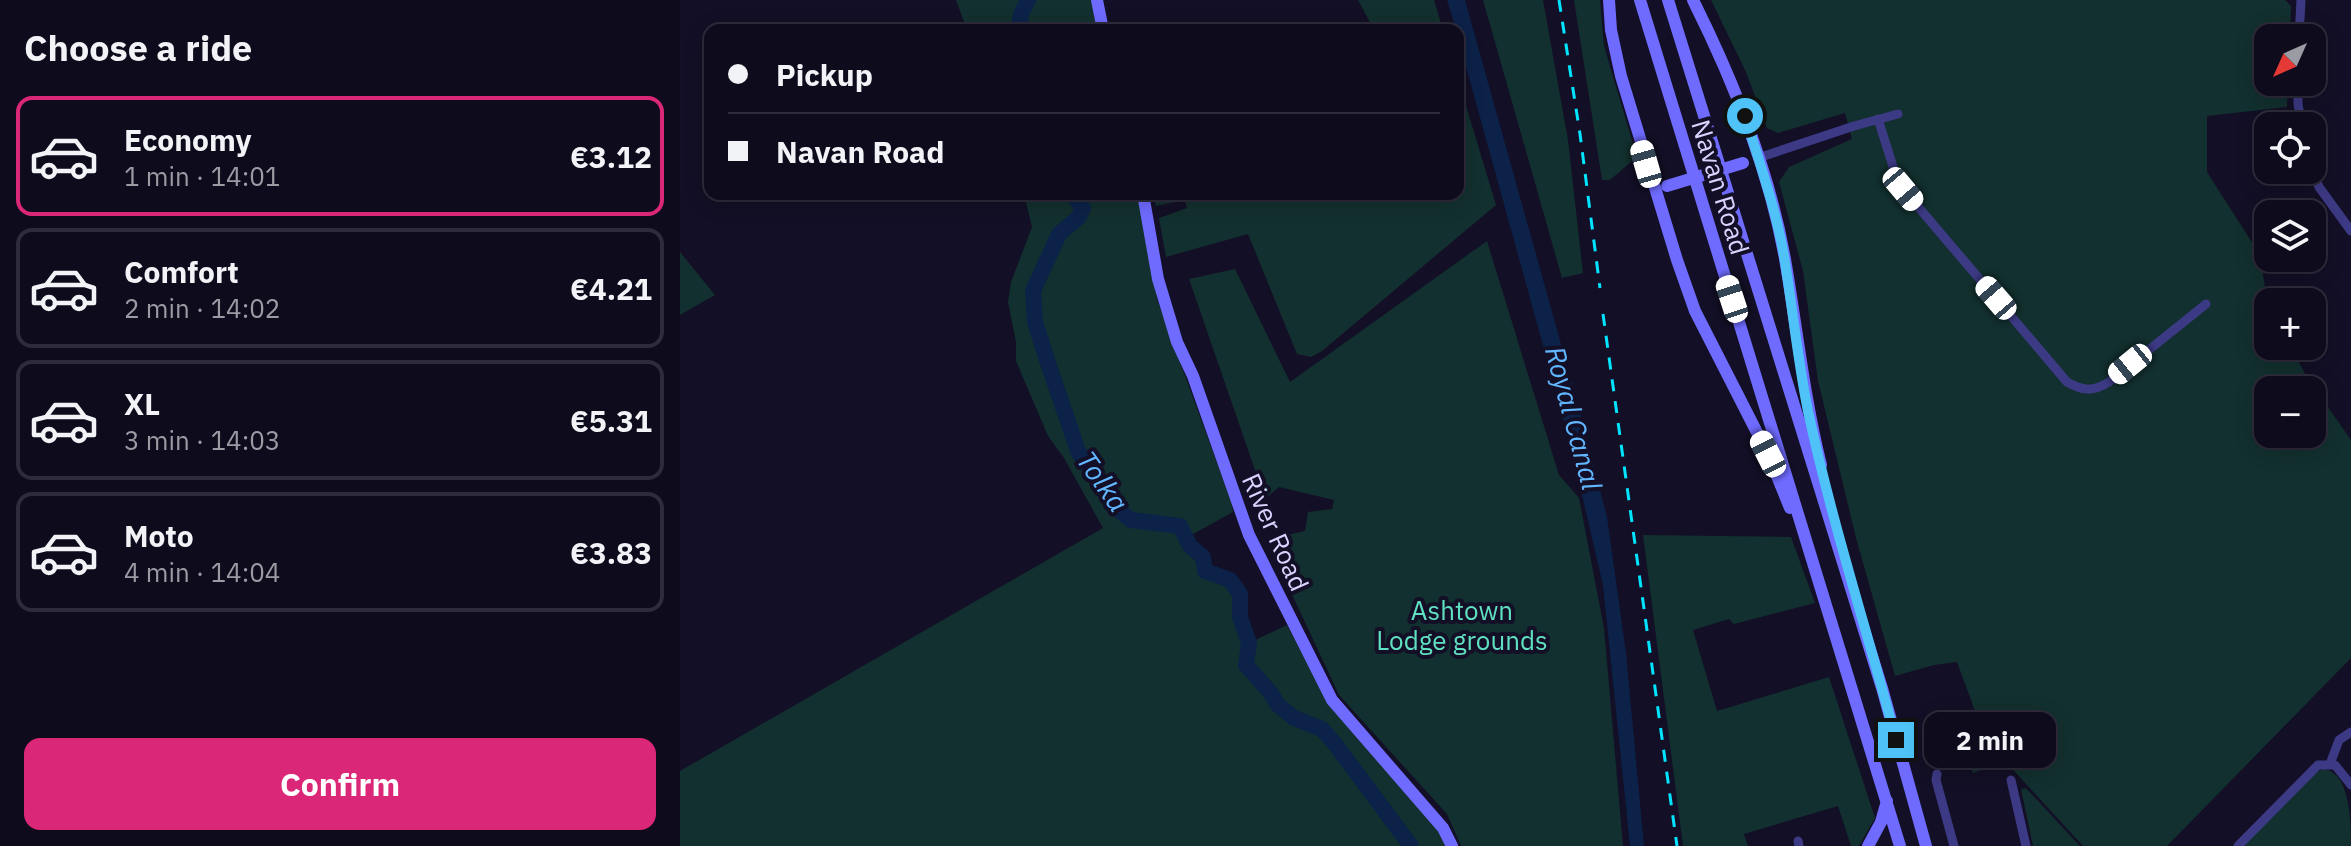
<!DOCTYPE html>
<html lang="en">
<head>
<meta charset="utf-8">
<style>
	:root { --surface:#0e0b1c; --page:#171425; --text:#f1f3f6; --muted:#9b9ba3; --line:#2e2b3b; --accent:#db2777 }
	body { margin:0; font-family:"IBM Plex Sans",sans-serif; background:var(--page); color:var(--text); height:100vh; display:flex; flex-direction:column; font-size:30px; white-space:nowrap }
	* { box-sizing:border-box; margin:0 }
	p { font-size:26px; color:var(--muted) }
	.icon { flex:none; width:44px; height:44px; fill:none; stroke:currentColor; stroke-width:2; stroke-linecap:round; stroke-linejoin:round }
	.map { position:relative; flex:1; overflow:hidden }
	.drawer { display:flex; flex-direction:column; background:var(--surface); width:680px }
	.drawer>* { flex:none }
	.top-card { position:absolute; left:24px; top:24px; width:760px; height:176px; border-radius:16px; box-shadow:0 4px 20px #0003,0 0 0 2px var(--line); display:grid; align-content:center; height:176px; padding:0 24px; background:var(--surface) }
	.needle { width:52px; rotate:225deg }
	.tools { position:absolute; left:1574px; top:24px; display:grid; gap:16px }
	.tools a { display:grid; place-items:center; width:72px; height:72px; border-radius:16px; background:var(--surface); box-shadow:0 4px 20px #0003,0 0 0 2px var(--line); font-size:40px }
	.end { position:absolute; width:36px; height:36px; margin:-18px; border:10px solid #4fc3f7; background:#111; box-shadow:0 0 0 4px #111 }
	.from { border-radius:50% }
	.bubble { position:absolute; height:56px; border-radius:16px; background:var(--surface); box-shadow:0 4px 20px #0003,0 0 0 2px var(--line); font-size:26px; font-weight:700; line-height:56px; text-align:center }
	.car { position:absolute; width:24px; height:48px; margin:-24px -12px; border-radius:10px; box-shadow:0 0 6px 2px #0007; background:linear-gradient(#fff 24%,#345 0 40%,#fff 0 76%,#345 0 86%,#fff 0) }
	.top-card b { display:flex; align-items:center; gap:28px; height:76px; font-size:30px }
	.top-card b+b { border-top:2px solid var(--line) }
	.top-card i { width:20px; height:20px; background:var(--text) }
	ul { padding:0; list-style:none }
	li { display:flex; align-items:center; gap:24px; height:120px; margin:0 16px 12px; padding:0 8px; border:4px solid var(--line); border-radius:16px }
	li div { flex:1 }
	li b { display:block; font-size:30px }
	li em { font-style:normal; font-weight:700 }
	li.current { border-color:var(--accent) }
	li>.icon { width:72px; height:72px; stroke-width:1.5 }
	h2 { padding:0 24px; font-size:36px; line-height:96px }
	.action { display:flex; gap:16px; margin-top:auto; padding:16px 24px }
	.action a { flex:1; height:92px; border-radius:16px; background:var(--accent); color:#fff; font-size:32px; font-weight:700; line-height:92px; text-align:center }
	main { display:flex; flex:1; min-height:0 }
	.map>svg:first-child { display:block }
	.green { fill:#12302f; fill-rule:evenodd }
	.water { fill:#0c2248 }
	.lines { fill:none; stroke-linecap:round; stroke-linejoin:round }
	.river { stroke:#0c2248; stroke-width:16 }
	.street { stroke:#3d3a85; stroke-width:9 }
	.secondary { stroke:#6f6bff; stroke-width:12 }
	.rail { stroke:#00e5ff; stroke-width:3; stroke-dasharray:12 10; stroke-linecap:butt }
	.secondary-bridge { stroke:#6f6bff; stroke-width:12 }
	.route { stroke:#4fc3f7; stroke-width:10 }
	.labels { text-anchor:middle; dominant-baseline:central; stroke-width:8; stroke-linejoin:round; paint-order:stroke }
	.street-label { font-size:26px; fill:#d9d4ff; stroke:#130f26 }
	.park-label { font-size:26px; fill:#5fe0c0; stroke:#130f26 }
	.water-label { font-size:28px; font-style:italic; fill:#62b6ff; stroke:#130f26 }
</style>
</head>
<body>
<main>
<section class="drawer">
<h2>Choose a ride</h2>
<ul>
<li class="current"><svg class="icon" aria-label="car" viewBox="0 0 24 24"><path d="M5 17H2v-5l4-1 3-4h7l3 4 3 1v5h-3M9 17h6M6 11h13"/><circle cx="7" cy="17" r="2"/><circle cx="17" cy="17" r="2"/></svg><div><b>Economy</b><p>1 min · 14:01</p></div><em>€3.12</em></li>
<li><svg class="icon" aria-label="car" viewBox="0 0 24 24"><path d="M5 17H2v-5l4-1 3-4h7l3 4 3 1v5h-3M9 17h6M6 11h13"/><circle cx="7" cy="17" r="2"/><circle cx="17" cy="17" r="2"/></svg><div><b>Comfort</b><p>2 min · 14:02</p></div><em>€4.21</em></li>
<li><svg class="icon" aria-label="car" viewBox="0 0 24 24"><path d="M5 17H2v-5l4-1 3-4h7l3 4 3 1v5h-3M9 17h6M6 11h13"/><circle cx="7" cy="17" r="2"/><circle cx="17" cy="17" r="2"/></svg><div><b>XL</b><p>3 min · 14:03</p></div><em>€5.31</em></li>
<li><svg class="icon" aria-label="car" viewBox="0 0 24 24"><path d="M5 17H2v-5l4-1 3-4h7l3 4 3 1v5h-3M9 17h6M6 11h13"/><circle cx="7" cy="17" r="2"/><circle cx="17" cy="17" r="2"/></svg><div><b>Moto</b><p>4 min · 14:04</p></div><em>€3.83</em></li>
</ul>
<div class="action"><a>Confirm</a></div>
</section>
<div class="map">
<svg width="1671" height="846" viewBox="0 0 1671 846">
	<rect width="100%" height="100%" fill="#130f26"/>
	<path class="green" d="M276,0H412L418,30H287Z
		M678,0H754L763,30H694Z
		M803,0H863L888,140L903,273L882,278Z
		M894,0H920L924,46L957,157L930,180H922Z
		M1031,0H1605L1611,6L1610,38H1588V82H1608L1607,107L1527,116V172L1580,255L1588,307V346H1610L1627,377L1671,440V658L1487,846H1403L1325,761L1293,773L1284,747L1305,738L1277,662L1254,665L1215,676L1176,538L1138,381L1123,271L1099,182L1109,167L1172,139L1165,113L1098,133L1087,128L1066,72ZM1588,390H1632V434H1588Z
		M778,79L816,205L642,351L631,357L617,354L568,234L486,257L479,218L507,208L505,200L476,206L472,194H778Z
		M344,194H458L477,299L552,504L553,512L506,538L510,546L523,557L526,571L550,580L560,594V617L569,643L607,625L648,702L758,830L766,846H0V771L423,528L384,458L368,436L336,361V342L328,302L331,282L352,227Z
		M807,241L879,475L899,498L924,628L943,846H781L767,814L659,695L609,588L593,538L625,531L628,512L652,509L654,500L599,487L585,499L509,279L555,269L610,382Z
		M0,252L35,295L0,315Z
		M963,535L1111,537L1135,603L1054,624L1049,619L1013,630L1037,711L1149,677L1195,818L1179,846H1171L1158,806L1064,834L1068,846H1003Z
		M1643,769C1671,772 1671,823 1671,846H1566L1564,843L1637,772Z
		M1346,788L1400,846H1353L1341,789Z"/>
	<path class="water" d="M767,0H785L891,380L927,517L946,653L964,846H950L923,585L889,439L778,38V30H776Z"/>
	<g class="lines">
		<path class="river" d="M339,30L341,14L348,0
			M392,194L403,208L398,218L379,234L353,291L355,322L368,363L398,451L434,506L451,520L500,526L510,546L523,557L525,571L550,580L560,594V617L569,643L566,665L590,692L598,705L614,718L642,729L655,744L731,846"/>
		<path class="street" d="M1619,38L1621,0
			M1618,82V104L1622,126
			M1198,119L1216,176L1223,189L1387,382C1403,391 1413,392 1429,382L1526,304
			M1078,158L1174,126L1218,114
			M1632,170L1639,187L1671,231
			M1650,764L1659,740L1671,732
			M1257,774L1256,780L1274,846
			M1331,780L1346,846
			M1118,841L1119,846
			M1558,846L1638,765H1655L1671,785"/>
		<path class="secondary" d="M417,0L423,30
			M929,0L931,30L941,76L997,260L1015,311L1088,454L1110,508
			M960,0L1220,846
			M988,0L1202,688L1246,846
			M1013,0C1054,82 1089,169 1105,259C1117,328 1124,397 1141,465
			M463,194L478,279L497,342L513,376L569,535L652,700L763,828L772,846
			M1188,846L1201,822L1207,801"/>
		<path class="rail" d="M879,0L900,134L920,288
			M923,314L997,846"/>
		<path class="secondary-bridge" d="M987,186L1063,163"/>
	</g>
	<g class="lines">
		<path class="route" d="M1065,116C1080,164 1097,212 1105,262C1113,312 1118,362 1128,411C1152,523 1187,630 1216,740"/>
	</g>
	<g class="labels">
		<g class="street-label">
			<text transform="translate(1041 187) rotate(73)">Navan Road</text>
			<text transform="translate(596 532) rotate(66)">River Road</text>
		</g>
		<g class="park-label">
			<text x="782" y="610">Ashtown<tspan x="782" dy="30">Lodge grounds</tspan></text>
		</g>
		<g class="water-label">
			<text transform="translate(894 418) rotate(75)">Royal Canal</text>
			<text transform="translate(423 481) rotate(55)">Tolka</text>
		</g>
	</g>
</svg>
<div class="tools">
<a><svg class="needle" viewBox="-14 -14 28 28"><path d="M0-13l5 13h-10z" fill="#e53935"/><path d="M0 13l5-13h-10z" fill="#9b9ba3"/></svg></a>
<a><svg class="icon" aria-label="locate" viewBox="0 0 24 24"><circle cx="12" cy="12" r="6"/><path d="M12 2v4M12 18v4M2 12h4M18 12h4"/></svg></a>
<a><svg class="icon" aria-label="layers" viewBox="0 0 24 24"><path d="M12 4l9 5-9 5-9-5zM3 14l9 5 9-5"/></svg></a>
<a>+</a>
<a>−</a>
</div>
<i class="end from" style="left:1065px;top:116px"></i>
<i class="end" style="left:1216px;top:740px"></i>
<div class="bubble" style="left:1244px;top:712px;width:132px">2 min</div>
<i class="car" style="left:966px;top:164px;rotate:344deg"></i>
<i class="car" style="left:1223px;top:189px;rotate:140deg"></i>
<i class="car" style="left:1316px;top:298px;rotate:319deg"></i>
<i class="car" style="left:1052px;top:299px;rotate:342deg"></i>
<i class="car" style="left:1450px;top:364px;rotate:231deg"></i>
<i class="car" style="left:1088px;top:454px;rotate:333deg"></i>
<div class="top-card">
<b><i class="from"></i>Pickup</b>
<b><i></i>Navan Road</b>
</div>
</div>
</main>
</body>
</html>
